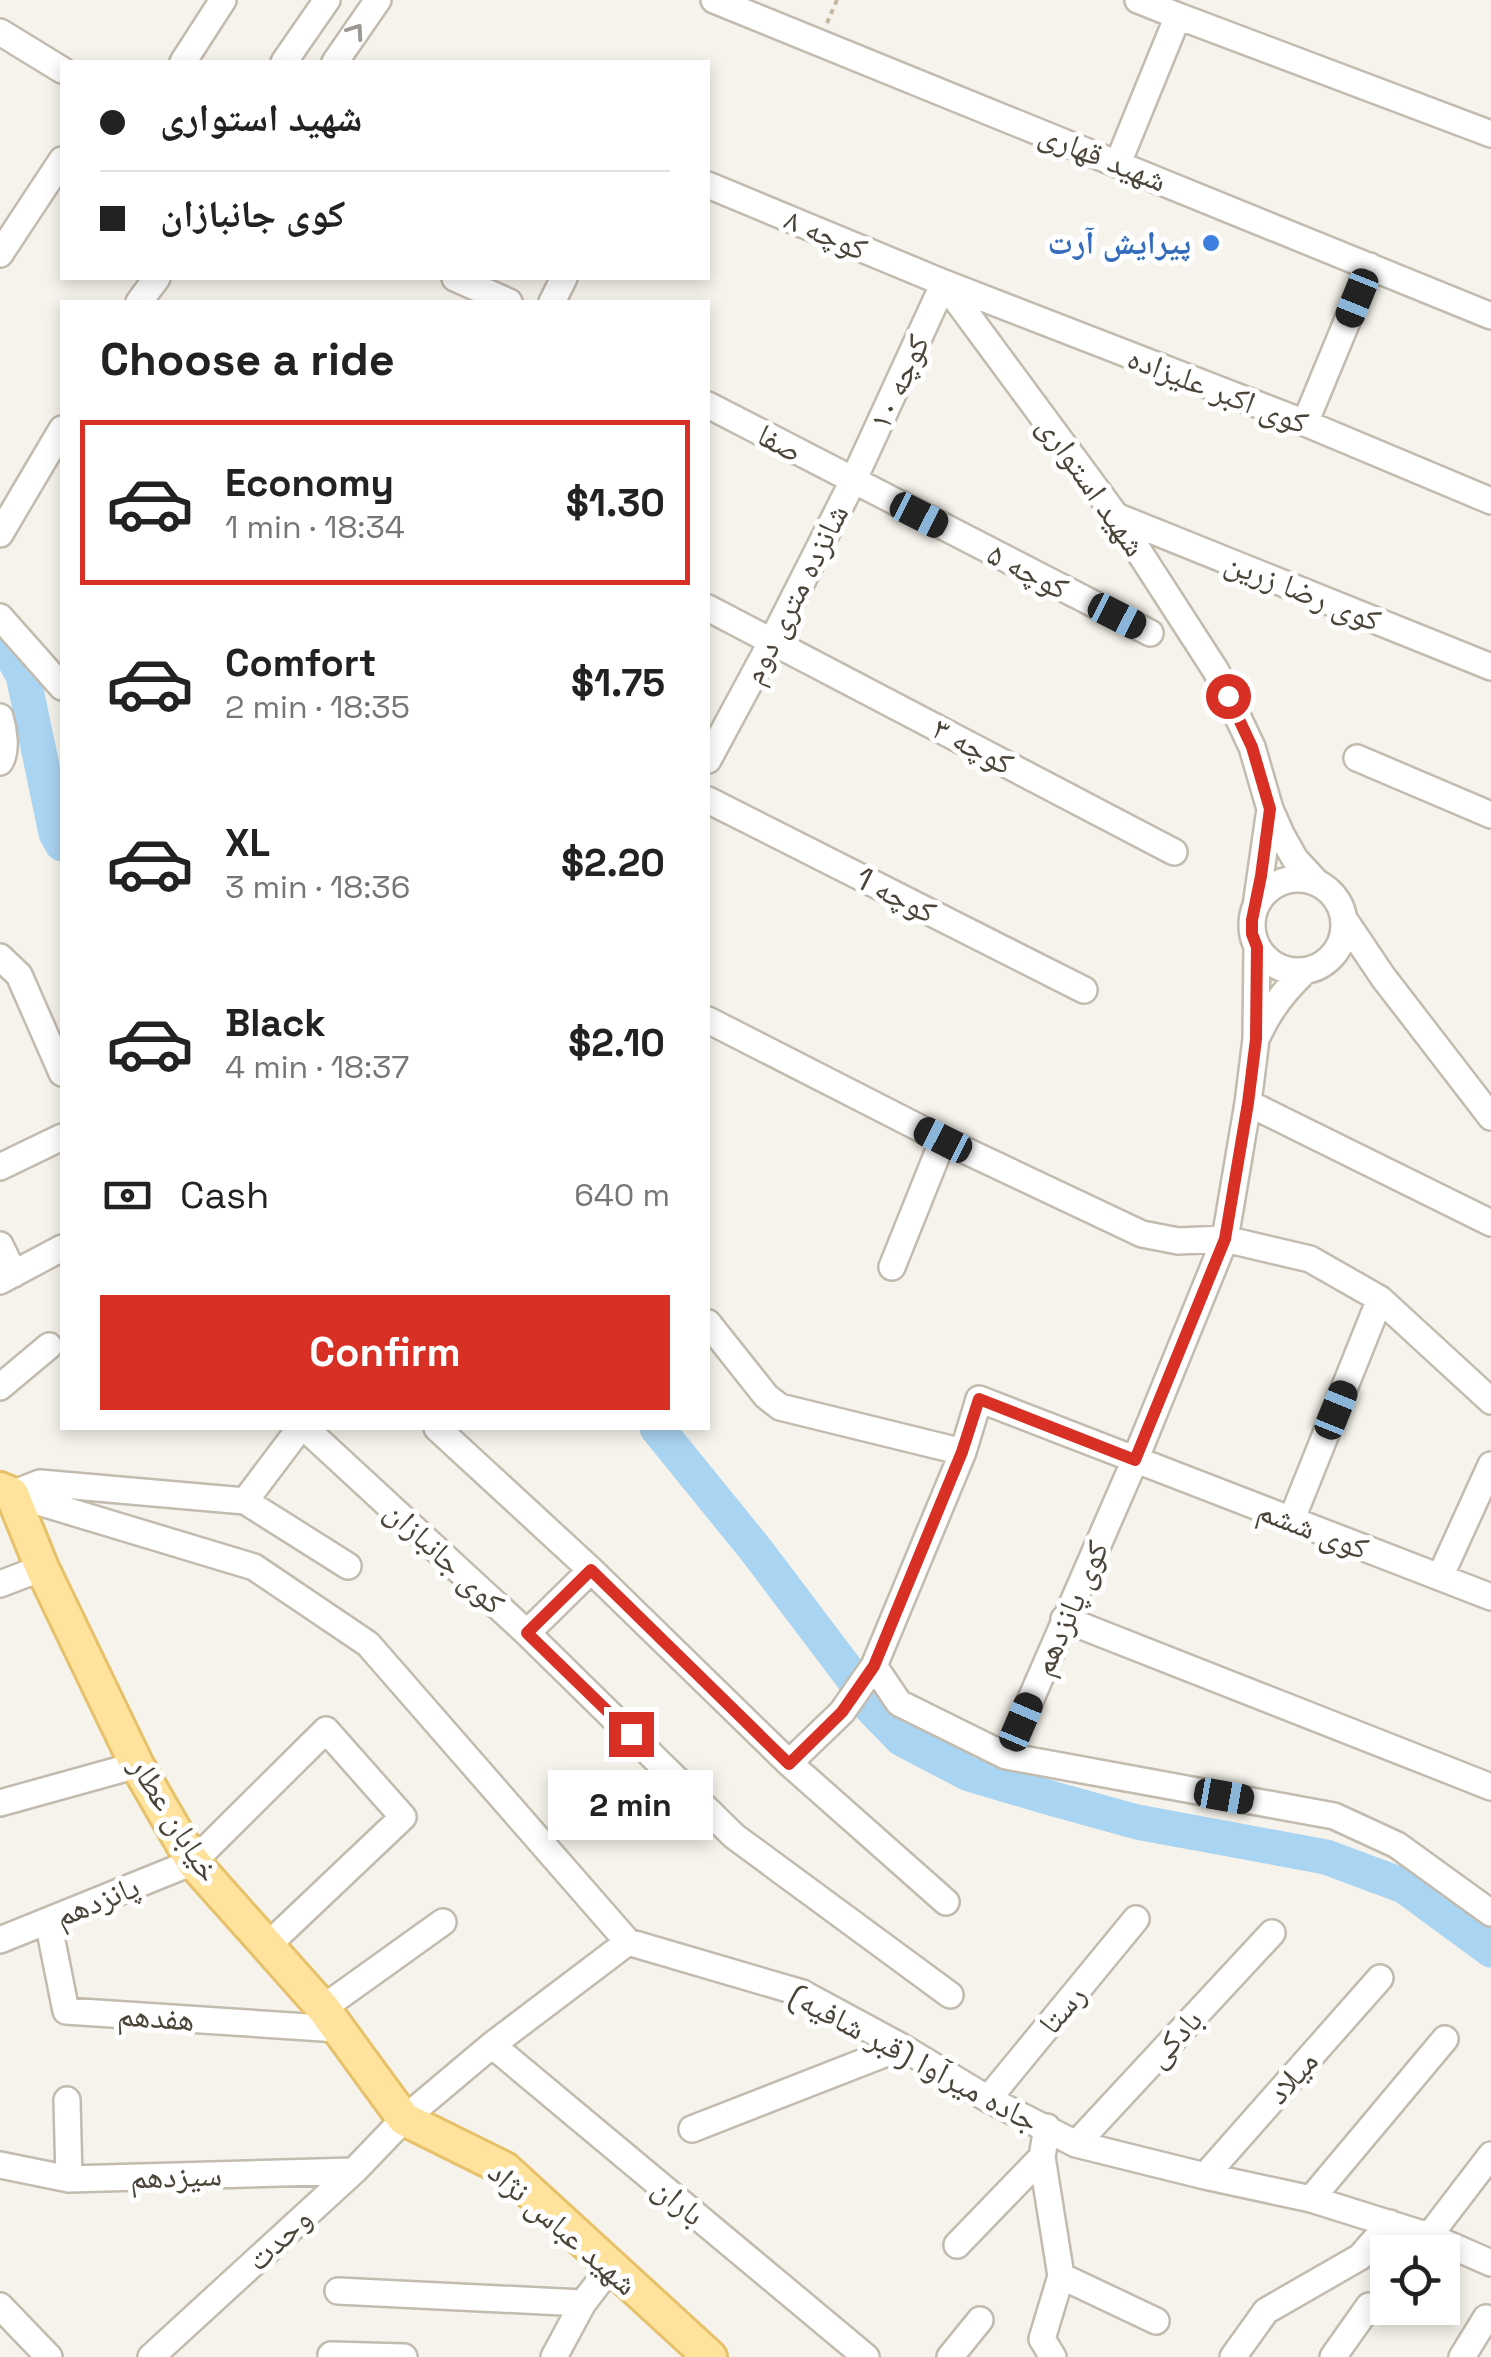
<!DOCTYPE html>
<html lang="en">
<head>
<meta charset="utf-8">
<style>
	:root { --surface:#fff; --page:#f6f6f6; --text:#222; --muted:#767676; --line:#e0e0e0; --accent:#d93025 }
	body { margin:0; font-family:"Space Grotesk","Noto Naskh Arabic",sans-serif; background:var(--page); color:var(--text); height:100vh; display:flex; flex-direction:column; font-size:38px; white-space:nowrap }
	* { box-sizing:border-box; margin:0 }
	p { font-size:32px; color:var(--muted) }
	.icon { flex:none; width:55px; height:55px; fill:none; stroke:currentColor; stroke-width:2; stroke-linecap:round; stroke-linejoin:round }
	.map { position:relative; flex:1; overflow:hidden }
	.panel { position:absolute; left:60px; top:300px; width:650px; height:1130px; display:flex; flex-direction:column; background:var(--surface); border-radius:0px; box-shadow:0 5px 15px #0003 }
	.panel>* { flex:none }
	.top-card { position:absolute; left:60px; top:60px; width:650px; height:220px; border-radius:0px; box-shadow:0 5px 15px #0003; display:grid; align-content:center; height:220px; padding:0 40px; background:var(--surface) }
	.fabs { position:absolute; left:1370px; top:2235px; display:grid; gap:20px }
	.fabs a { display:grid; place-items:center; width:90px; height:90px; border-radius:0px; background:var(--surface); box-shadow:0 5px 15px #0003; font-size:50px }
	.end { position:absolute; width:45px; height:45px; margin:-22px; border:12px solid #d93025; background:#fff; box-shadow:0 0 0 5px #fff }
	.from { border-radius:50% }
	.bubble { position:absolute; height:70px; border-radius:0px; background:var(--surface); box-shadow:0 5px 15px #0003; font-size:32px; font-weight:700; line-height:70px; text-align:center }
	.car { position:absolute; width:30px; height:60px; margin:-30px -15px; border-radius:12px; box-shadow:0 0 8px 2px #0007; background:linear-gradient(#222 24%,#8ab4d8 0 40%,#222 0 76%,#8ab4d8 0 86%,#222 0) }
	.top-card b { display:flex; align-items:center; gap:35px; height:95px; font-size:38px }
	.top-card b+b { border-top:2px solid var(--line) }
	.top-card i { width:25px; height:25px; background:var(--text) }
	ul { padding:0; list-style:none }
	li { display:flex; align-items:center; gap:30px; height:165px; margin:0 20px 15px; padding:0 20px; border:5px solid transparent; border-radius:0px }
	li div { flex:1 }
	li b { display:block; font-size:38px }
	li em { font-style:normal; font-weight:700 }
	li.selected { border-color:var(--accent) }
	li>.icon { width:90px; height:90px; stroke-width:1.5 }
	h2 { padding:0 40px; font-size:45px; line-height:120px }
	.pay { display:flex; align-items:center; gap:25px; height:110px; padding:0 40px; font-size:38px }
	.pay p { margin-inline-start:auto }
	.primary-button { display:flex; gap:20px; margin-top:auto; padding:20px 40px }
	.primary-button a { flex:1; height:115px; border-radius:0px; background:var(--accent); color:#fff; font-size:40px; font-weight:700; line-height:115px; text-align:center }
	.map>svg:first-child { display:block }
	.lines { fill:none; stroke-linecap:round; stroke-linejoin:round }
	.river { stroke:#a9d4f2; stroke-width:35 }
	.minor-casing { stroke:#c2bbae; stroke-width:30 }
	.major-casing { stroke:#e6c16a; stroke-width:38 }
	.path { stroke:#c4b79f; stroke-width:4; stroke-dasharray:5 5; stroke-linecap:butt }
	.minor { stroke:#fff; stroke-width:25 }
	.major { stroke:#ffe39c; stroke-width:32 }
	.oneway { stroke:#9c9892 }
	.route { stroke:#d93025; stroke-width:12 }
	.shop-dot { fill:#3f7fe0; stroke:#fff; stroke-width:4 }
	.labels { text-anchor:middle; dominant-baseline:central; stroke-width:10; stroke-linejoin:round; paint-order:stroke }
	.street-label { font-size:32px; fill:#4b4439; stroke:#fff }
	.shop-label { font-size:32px; font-weight:bold; fill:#366cbe; stroke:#fff; text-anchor:end }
</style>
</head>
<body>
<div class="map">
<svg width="1491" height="2357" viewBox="0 0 1491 2357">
	<rect width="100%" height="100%" fill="#f6f3ec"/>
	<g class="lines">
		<path class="river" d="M0,641L6,646L23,675L56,833L62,844
			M657,1428L756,1550L852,1677L868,1704L902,1739L969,1774L1054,1799L1137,1822L1326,1857L1404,1886L1491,1950"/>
		<defs>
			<path id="minor" d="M714,0L1491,316
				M1138,0L1178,16
				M0,32L62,70
				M183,62L223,0
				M284,62L327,0
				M335,62L378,0
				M1118,163L1178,16L1491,134
				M708,185L944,283L1305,423L1491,501
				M0,254L62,160
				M455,278L509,302
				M944,283L1116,516L1216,671L1252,747L1270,809L1282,836L1295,859L1317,883
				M139,302L157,278
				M552,302L564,278
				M708,405L1150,633
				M1305,423L1370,266
				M1116,516L1491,667
				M0,534L62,429
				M708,608L1174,852
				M0,617L62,687
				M0,717C4,730 7,751 0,762
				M1357,758L1491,815
				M708,760L772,641L853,481L944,283
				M708,800L1084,990
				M1252 925a46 46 0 1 1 92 0a46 46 0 1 1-92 0Z
				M1256,906L1270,809
				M1344,919L1383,977L1491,1117
				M0,957L19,975L62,1073
				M708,1020L943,1140L1142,1234L1178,1241L1225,1239L1310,1259L1380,1299L1491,1401
				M1258,1035C1269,1010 1285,990 1305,971
				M1248,1103L1491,1223
				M0,1167L62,1137
				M0,1245L14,1274
				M892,1267L943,1140
				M0,1281L62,1248
				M708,1323L766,1396L780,1407L963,1452L979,1399L1491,1597
				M0,1387L49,1346
				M305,1428L527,1633L734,1836L950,1995
				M437,1428L591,1570L789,1763L946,1902
				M12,1494L254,1567L368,1644L628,1942L802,1993L902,2047L988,2099L1076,2144L1205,2176L1311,2199L1429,2236L1491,2263
				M12,1494L40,1483L245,1501L300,1428
				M245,1501L348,1566
				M1291,1521L1380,1299
				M1440,1577L1491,1465
				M0,1584L42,1568
				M1064,1619L1491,1787
				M527,1633L591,1570
				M874,1666L899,1703L1006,1756L1334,1816L1397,1845L1491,1913
				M1006,1756L1135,1460L1225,1239L1248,1103L1256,1039L1257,947
				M789,1763L842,1712L874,1666L963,1452
				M0,1803L137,1765
				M48,1921L66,2011L338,2029
				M0,1940L193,1862L326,1730L403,1817L268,1945
				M323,2008L443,1922
				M492,2045L866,2357
				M988,2099L1136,1919
				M67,2100L69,2179
				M1047,2127L1042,2157L1061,2276L1042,2339L1053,2357
				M692,2129L902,2047
				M1076,2144L1272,1933
				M0,2165L69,2179L354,2171
				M1205,2176L1380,1978
				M1311,2199L1445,2039
				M1429,2236L1491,2155
				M957,2245L1042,2157
				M1061,2276L1156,2321
				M338,2291L583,2303
				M0,2306L49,2357
				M331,2355L404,2357
				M151,2357L354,2171L404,2119L492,2045L628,1942
				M554,2357L583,2303L610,2268
				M950,2357L980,2320
				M1233,2357L1266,2311L1360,2257L1390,2223
				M1333,2357L1369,2306
				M1462,2357L1486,2318"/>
			<path id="major" d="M0,1489L12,1494L42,1568L137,1765L193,1862L323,2008L404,2119L505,2169L710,2357"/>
		</defs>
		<use href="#minor" class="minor-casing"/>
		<use href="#major" class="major-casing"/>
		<path class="path" d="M827,23L837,0"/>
		<use href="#minor" class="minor"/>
		<use href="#major" class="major"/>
	</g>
	<defs><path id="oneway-chevron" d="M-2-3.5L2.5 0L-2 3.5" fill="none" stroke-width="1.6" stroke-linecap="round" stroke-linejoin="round" transform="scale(2.5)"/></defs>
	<use class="oneway" href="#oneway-chevron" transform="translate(356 31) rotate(-55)"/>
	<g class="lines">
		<path class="route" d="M631,1734L527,1633L591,1570L789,1764L842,1712L874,1666L962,1452L979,1399L1135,1460L1225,1239L1248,1103L1256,1039L1257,947L1252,934V920L1261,876L1270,809L1252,747L1228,696"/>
	</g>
	<circle class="shop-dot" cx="1211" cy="243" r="10"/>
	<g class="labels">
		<g class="street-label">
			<text transform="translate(1103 157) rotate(22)">شهید قهاری</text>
			<text transform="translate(826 234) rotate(23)">کوچه ۸</text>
			<text transform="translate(899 382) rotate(-65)">کوچه ۱۰</text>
			<text transform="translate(1218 390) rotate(21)">کوی اکبر علیزاده</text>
			<text transform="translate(780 443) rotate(28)">صفا</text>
			<text transform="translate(1092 486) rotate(55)">شهید استواری</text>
			<text transform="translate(1028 571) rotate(27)">کوچه ۵</text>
			<text transform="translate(1303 591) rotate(22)">کوی رضا زرین</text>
			<text transform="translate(795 594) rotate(-63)">شانزده متری دوم</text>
			<text transform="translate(973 746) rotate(28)">کوچه ۳</text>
			<text transform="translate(896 895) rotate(27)">کوچه 1</text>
			<text transform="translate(1313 1529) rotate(21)">کوی ششم</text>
			<text transform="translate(445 1557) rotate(43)">کوی جانبازان</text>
			<text transform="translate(1070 1608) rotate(-66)">کوی پانزدهم</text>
			<text transform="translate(175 1819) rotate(58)">خیابان عطار</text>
			<text transform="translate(97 1901) rotate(-22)">پانزدهم</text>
			<text transform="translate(1062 2009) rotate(-50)">رستا</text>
			<text transform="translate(156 2017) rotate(4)">هفدهم</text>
			<text transform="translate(1174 2038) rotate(-47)">بادکی</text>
			<text transform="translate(914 2058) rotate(28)">جاده میرآوا (قبر شافیه)</text>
			<text transform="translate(1292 2077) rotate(-48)">میلاد</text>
			<text transform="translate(176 2176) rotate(-2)">سیزدهم</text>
			<text transform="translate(679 2201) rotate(40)">باران</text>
			<text transform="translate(563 2228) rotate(41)">شهید عباس نژاد</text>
			<text transform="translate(279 2239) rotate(-43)">وحدت</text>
		</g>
		<g class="shop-label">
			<text x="1191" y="243">پیرایش آرت</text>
		</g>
	</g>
</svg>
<div class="fabs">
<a><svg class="icon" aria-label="locate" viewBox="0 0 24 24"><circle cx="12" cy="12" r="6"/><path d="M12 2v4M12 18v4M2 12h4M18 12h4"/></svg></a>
</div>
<i class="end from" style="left:1228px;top:696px"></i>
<i class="end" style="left:631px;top:1734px"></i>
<div class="bubble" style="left:548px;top:1770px;width:165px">2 min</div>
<i class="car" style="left:1357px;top:298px;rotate:202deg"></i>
<i class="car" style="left:919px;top:515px;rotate:117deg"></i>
<i class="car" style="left:1117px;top:616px;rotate:117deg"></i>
<i class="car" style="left:943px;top:1140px;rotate:297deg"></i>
<i class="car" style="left:1336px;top:1410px;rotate:22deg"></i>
<i class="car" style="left:1021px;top:1722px;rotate:23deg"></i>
<i class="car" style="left:1224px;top:1796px;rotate:100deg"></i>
<div class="top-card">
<b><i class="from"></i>شهید استواری</b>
<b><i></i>کوی جانبازان</b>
</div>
<section class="panel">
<h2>Choose a ride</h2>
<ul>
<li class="selected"><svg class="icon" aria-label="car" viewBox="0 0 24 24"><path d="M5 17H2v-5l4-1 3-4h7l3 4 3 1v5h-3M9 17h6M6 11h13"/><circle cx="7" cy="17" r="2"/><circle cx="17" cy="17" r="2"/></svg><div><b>Economy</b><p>1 min · 18:34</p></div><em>$1.30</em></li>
<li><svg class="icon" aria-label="car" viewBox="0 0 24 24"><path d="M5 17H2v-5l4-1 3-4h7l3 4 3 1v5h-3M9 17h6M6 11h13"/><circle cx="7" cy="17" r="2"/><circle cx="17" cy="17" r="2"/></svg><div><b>Comfort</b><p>2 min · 18:35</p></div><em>$1.75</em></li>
<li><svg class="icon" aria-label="car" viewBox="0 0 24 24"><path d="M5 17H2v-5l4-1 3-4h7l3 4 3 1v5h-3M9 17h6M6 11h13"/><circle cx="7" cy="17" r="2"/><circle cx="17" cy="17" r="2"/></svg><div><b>XL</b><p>3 min · 18:36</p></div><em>$2.20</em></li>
<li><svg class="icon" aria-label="car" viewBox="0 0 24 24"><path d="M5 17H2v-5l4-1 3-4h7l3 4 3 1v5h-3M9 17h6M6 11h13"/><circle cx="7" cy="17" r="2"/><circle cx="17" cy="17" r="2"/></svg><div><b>Black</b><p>4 min · 18:37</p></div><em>$2.10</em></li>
</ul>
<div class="pay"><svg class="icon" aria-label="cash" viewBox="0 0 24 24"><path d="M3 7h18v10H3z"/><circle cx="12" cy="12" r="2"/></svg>Cash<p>640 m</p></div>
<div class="primary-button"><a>Confirm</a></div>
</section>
</div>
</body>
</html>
